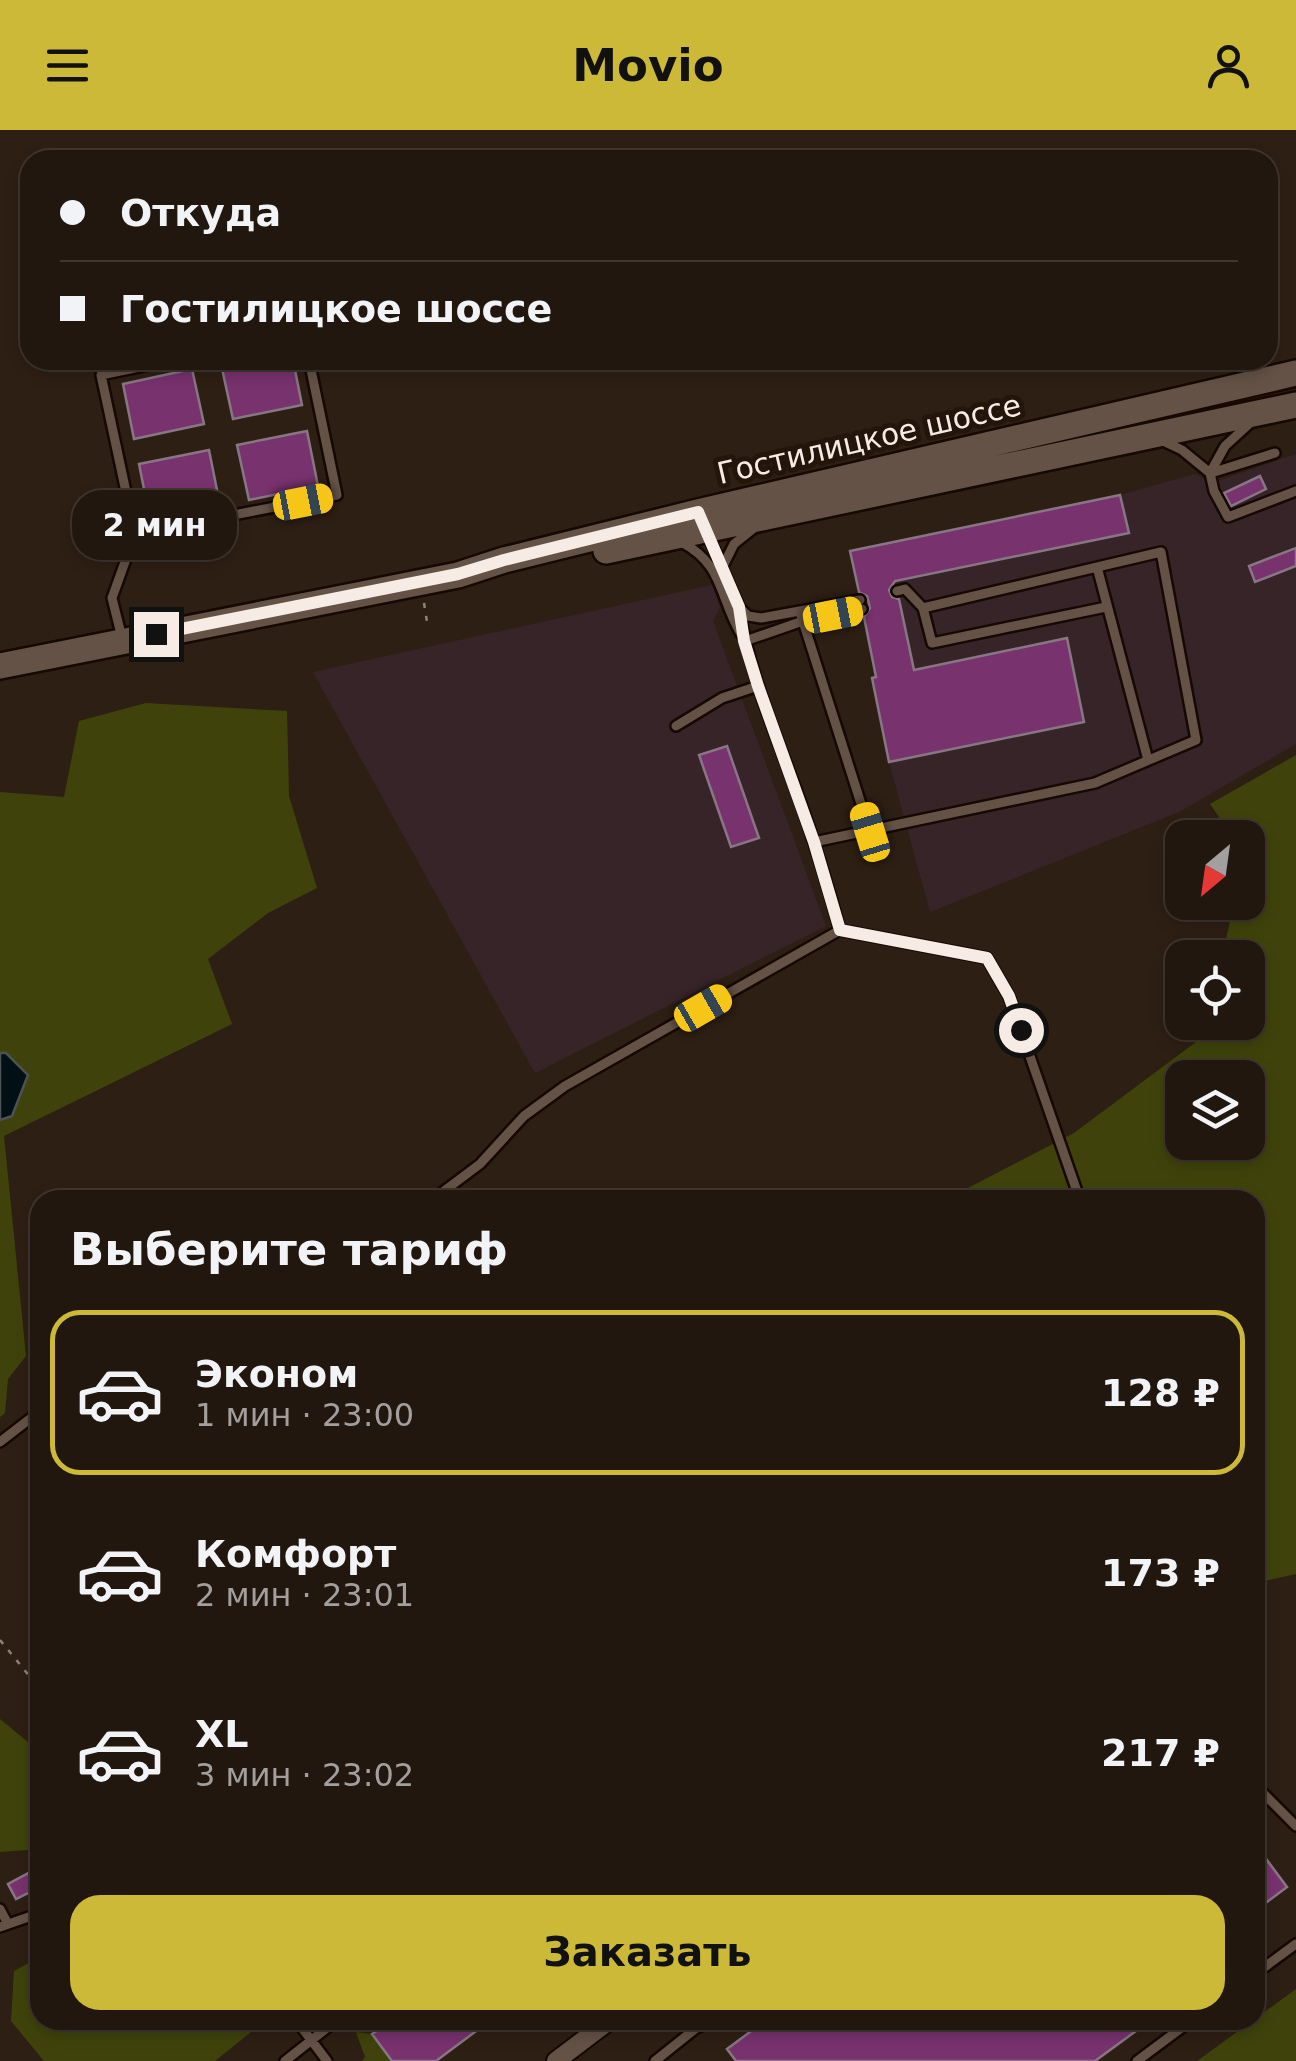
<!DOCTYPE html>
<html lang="ru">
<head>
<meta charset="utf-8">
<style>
	:root { --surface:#22170f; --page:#2e241d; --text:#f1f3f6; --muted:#a29f9e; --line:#3f362f; --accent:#cdb938 }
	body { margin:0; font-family:"DejaVu Sans",sans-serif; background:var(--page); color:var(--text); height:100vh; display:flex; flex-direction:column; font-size:38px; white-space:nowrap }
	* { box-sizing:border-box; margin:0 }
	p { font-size:32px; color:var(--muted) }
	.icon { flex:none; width:55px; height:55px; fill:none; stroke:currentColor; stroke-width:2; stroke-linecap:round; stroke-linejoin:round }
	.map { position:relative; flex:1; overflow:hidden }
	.side { position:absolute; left:30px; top:1060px; width:1235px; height:840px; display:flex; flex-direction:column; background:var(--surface); border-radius:30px; box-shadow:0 5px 15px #0003,0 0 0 2px var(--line) }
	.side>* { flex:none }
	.banner { position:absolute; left:20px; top:20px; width:1258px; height:220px; border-radius:30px; box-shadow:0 5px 15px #0003,0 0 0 2px var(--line); display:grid; align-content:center; height:220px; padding:0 40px; background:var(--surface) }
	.needle { width:65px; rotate:209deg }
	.controls { position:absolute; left:1165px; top:690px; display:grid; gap:20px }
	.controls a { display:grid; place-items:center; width:100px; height:100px; border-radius:20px; background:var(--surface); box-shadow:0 5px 15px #0003,0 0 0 2px var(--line); font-size:50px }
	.end { position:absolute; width:45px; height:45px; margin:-22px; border:12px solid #f7ece5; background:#111; box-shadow:0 0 0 5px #111 }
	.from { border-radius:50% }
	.bubble { position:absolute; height:70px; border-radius:30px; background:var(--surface); box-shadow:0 5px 15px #0003,0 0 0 2px var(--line); font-size:32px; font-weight:600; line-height:70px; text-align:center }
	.car { position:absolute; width:30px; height:60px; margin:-30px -15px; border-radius:12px; box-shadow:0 0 8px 2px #0007; background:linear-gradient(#f5c518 24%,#345 0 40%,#f5c518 0 76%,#345 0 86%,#f5c518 0) }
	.banner b { display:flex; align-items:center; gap:35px; height:95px; font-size:38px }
	.banner b+b { border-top:2px solid var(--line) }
	.banner i { width:25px; height:25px; background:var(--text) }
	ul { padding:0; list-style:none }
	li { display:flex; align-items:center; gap:30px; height:165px; margin:0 20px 15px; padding:0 20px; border:5px solid transparent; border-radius:30px }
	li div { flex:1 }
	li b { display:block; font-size:38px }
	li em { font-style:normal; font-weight:600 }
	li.selected { border-color:var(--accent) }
	li>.icon { width:90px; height:90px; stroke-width:1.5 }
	h2 { padding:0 40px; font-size:45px; line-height:120px }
	.cta { display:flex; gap:20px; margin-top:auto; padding:20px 40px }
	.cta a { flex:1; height:115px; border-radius:30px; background:var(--accent); color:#111; font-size:40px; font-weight:600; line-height:115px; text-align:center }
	header { display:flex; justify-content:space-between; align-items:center; height:130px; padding:0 40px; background:var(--accent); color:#111; font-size:45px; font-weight:600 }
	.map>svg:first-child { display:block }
	.industrial { fill:#372429 }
	.green { fill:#3f430b; fill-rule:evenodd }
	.water { fill:#021015; stroke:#4c5253; stroke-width:2.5 }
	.building { fill:#78326e; stroke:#887684; stroke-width:2.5 }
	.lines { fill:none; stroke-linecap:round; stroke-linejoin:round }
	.service-casing { stroke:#160802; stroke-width:14 }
	.minor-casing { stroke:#160802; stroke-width:22 }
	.secondary-casing { stroke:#160802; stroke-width:30 }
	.path { stroke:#8f8279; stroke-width:2.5; stroke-dasharray:5 8; stroke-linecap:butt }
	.service { stroke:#645246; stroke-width:9 }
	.minor { stroke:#645246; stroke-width:18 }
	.secondary { stroke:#645246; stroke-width:25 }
	.route { stroke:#f7ece5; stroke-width:12 }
	.labels { text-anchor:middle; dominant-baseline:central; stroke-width:10; stroke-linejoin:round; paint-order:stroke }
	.street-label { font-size:30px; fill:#f7ece5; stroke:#24150b }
</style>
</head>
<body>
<header><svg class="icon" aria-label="menu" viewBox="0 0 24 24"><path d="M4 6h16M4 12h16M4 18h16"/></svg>Movio<svg class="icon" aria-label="person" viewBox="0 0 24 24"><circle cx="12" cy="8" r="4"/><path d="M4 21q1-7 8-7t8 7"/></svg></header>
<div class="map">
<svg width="1296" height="1931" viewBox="0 0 1296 1931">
	<rect width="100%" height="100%" fill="#2e1f14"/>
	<path class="industrial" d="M1296,324V614L1179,682L930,782L889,632L1084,591L1066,508L914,540L895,451L1128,403L1120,365L1195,344L1212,353Z
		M712,455L720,477L713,491L826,796L535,943L313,542Z"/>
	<path class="green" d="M146,573L287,581L289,666L317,758L268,783L208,829L232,894L4,1006L26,1226L8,1249L5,1283L0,1287V990L12,986L6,923H0V662L64,667L79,591Z
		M1296,625V1444L1255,1453V1070H945L1074,1003L1204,906L1207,893L1248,892V828L1222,827L1233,778L1248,772L1267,758L1248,729V708L1233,707L1210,674ZM1182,948H1248V1012H1182Z
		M0,1589L40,1622V1719L0,1722Z
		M40,1827V1890H266L215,1931H44L11,1891L14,1841Z
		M1296,1859V1931H1197Z
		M356,1902L372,1904L392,1931H362L365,1927Z"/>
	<path class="water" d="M0,923H6L28,945L12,986L0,990Z"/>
	<path class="building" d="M241,230H293L302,275L233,289L221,234Z
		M192,239L204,294L134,309L123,254Z
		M307,301L318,356L249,370L237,315Z
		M209,320L220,375L150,389L139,334Z
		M1260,346L1266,359L1231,376L1224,363Z
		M1120,365L1129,403L895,451L889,460L892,467L899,469L914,540L1067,508L1084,592L889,632L872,548L876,547L864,487L870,478L867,466L859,462L850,421Z
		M1296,418V436L1255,452L1249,436Z
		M727,616L759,708L731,717L699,625Z
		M1255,1714L1287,1757L1255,1781Z
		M36,1739L40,1757L16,1769L8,1754Z
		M393,1890H491L436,1931H392L372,1904Z
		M766,1890H1151L1095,1931H736L727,1919Z"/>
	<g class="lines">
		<defs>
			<path id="service" d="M1249,294L1225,316L1210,343L1214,361L1228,387L1296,361
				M1163,311L1182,320L1210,343
				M1211,343L1275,323
				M707,403L739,477L748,486L761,488L860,470
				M135,404L337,365L309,230
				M681,412C724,434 719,467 741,504
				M1097,437L1148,630
				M722,438L734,414L754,398
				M897,461L905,459L923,478L932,513L1106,477
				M739,477C749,541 774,600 796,660C813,706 827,753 840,800
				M800,482L870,702
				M122,508L112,468L135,404L101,245L173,230
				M745,511L803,491L862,479
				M676,596L722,568L758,556
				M814,712L1095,653L1196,610L1161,422L923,478
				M432,1070L480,1034L524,986L565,956L840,800L987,828L1009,866L1080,1070
				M0,1312L40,1281
				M1255,1655L1296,1696
				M0,1779L8,1794
				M0,1797L40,1783
				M1255,1844L1296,1814
				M296,1890L327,1931
				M688,1890L695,1899L712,1890
				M285,1931L337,1890
				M655,1931L695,1899
				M1137,1931L1192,1890"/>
			<path id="minor" d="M556,1931L610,1890"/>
			<path id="secondary" d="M606,421L1296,275
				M0,536L458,445L504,430L698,382L1296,243"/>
		</defs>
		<use href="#service" class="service-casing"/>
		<use href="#minor" class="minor-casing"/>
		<use href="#secondary" class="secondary-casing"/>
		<path class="path" d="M424,473L427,492
			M0,1510L40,1559"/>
		<use href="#service" class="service"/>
		<use href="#minor" class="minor"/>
		<use href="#secondary" class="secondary"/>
	</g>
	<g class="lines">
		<path class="route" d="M156,504L458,444L504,430L698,382L739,477L744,511L758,556L814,712L840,800L987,828L1009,866L1021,900"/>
	</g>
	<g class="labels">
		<g class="street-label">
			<text transform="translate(869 309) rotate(-13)">Гостилицкое шоссе</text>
		</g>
	</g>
</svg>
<div class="controls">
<a><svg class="needle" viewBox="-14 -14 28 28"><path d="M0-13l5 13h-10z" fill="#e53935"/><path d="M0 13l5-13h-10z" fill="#a29f9e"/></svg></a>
<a><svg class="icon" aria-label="locate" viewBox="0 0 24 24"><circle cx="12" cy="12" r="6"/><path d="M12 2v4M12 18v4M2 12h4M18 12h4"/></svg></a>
<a><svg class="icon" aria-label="layers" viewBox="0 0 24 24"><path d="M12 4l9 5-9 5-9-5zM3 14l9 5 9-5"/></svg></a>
</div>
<i class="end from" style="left:1021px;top:900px"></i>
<i class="end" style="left:156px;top:504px"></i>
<div class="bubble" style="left:72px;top:360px;width:165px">2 мин</div>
<i class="car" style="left:303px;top:372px;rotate:79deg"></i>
<i class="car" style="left:833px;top:485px;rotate:79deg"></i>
<i class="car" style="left:870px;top:702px;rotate:343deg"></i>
<i class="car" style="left:703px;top:878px;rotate:60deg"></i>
<div class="banner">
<b><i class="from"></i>Откуда</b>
<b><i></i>Гостилицкое шоссе</b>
</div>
<section class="side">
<h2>Выберите тариф</h2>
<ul>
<li class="selected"><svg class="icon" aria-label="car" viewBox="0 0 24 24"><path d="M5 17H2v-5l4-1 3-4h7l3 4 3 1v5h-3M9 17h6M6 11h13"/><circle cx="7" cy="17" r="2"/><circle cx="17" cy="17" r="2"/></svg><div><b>Эконом</b><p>1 мин · 23:00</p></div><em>128 ₽</em></li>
<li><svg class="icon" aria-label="car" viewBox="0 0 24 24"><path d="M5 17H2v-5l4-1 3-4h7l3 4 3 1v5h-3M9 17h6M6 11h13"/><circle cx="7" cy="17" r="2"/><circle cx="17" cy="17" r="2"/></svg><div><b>Комфорт</b><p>2 мин · 23:01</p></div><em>173 ₽</em></li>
<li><svg class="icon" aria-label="car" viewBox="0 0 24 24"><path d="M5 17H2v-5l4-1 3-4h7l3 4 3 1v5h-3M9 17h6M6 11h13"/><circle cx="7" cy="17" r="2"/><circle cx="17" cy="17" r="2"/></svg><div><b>XL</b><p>3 мин · 23:02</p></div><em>217 ₽</em></li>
</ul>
<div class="cta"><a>Заказать</a></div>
</section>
</div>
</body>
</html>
